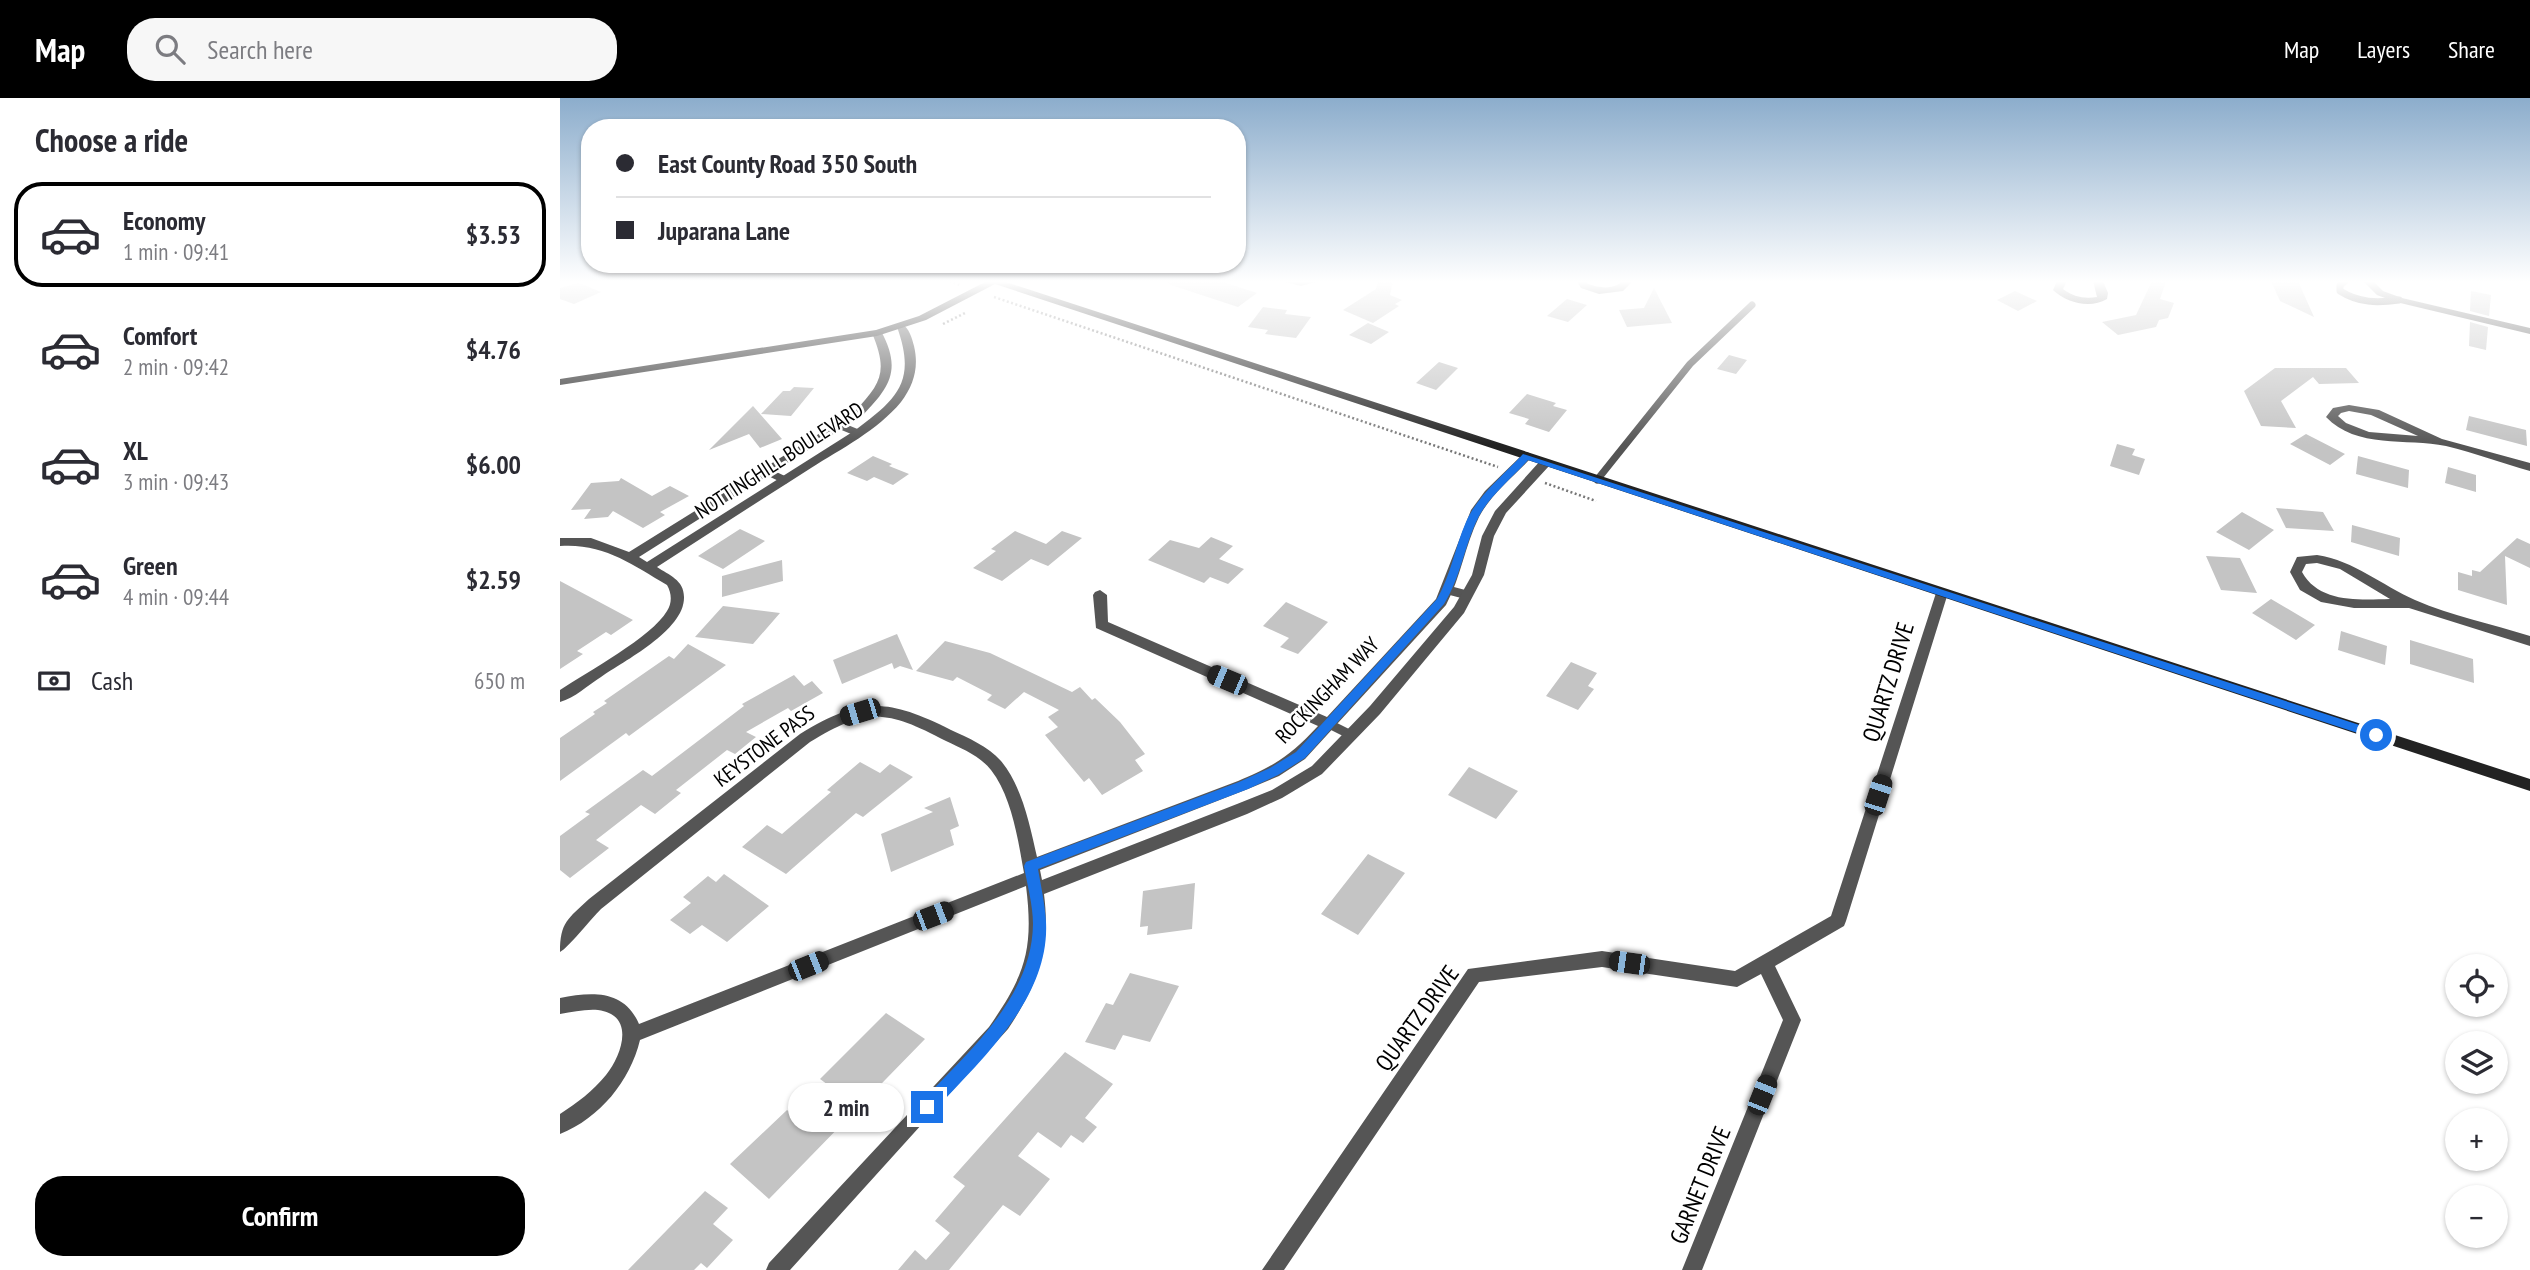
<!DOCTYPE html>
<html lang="en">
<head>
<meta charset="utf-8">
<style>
	:root { --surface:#fff; --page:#f7f7f7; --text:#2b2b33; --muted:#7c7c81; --line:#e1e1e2; --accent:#000 }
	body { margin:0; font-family:"PT Sans Narrow",sans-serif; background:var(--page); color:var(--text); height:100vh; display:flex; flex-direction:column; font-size:26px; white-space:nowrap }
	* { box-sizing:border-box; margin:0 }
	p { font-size:23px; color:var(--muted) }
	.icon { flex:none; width:38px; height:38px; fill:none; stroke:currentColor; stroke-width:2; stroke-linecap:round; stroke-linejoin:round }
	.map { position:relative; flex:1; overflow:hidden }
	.drawer { display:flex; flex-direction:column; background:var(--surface); width:560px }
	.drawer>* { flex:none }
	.top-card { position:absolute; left:21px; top:21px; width:665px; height:154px; border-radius:28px; box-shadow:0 2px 5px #0004; display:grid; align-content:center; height:154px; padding:0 35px; background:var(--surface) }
	.fabs { position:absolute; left:1885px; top:856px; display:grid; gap:14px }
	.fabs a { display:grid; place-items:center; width:63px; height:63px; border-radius:50%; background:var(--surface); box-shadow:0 2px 5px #0004; font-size:35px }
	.end { position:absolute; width:32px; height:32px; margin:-16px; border:9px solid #1a73e8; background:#fff; box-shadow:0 0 0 4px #fff }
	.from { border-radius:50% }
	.bubble { position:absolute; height:49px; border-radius:24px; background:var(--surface); box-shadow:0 2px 5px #0004; font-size:23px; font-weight:700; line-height:49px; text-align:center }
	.car { position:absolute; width:21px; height:42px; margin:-21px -10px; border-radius:9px; box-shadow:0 0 5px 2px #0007; background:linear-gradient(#222 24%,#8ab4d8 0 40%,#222 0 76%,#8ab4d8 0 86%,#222 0) }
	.top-card b { display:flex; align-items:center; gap:24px; height:66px; font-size:26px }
	.top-card b+b { border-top:2px solid var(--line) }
	.top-card i { width:18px; height:18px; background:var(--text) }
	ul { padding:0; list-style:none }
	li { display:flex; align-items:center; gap:21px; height:105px; margin:0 14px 10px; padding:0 21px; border:4px solid transparent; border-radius:28px }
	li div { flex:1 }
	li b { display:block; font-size:26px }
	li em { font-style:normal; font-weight:700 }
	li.selected { border-color:var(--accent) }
	li>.icon { width:63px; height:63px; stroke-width:1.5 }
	h2 { padding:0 35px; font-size:32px; line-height:84px }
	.pay { display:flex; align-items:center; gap:18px; height:77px; padding:0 35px; font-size:26px }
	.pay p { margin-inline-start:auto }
	.action { display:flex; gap:14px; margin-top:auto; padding:14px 35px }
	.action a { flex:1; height:80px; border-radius:28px; background:var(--accent); color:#fff; font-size:28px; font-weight:700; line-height:80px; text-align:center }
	header { display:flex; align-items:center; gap:42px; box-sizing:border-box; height:98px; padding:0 35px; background:var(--accent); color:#fff }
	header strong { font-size:33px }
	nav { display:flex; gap:38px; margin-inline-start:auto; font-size:24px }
	.search { width:490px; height:63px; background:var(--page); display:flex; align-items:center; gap:18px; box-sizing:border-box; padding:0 24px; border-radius:28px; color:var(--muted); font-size:26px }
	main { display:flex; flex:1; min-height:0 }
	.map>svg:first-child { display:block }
	.building { fill:#c4c4c4 }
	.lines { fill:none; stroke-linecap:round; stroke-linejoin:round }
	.path { stroke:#777; stroke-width:2.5; stroke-dasharray:2 2.5; stroke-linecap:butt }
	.lane-far1 { stroke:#555; stroke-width:7 }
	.lane { stroke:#555; stroke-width:9 }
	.street { fill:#555; fill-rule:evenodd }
	.secondary { fill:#222; fill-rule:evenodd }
	.route { fill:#1a73e8 }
	.labels { text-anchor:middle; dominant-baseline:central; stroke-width:5; stroke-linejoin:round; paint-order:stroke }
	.street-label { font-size:21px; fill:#000; stroke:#fff }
	.near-street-label { font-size:24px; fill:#000; stroke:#fff }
</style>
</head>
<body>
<header>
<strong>Map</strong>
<div class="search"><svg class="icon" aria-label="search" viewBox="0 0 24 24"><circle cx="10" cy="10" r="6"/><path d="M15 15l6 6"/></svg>Search here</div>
<nav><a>Map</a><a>Layers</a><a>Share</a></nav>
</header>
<main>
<section class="drawer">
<h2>Choose a ride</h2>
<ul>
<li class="selected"><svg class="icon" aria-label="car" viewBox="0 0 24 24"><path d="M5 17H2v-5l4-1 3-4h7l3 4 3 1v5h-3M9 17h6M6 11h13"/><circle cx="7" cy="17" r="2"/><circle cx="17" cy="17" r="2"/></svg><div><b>Economy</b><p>1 min · 09:41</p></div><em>$3.53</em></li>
<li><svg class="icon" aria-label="car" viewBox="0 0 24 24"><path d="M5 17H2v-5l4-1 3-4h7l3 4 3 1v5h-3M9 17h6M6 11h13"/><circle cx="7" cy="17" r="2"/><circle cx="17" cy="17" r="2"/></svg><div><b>Comfort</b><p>2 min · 09:42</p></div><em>$4.76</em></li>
<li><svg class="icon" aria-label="car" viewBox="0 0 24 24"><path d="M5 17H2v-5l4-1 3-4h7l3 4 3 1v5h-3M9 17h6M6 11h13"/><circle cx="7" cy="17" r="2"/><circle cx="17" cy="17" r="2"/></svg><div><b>XL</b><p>3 min · 09:43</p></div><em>$6.00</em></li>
<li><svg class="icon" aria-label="car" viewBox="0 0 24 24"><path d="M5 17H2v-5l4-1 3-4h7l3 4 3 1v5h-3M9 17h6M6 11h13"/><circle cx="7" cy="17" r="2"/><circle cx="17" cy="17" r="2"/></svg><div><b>Green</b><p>4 min · 09:44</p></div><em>$2.59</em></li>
</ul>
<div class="pay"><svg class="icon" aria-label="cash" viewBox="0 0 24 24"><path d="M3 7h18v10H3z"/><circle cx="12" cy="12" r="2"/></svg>Cash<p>650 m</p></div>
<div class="action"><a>Confirm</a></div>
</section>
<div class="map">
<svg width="1970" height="1172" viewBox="0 0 1970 1172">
	<rect width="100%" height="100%" fill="#fff"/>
	<path class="building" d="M609,183H660L697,195L678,209L608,186Z
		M818,183H833L830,197L842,202L835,206L839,208L813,225L783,212L816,191Z
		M1592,183H1606L1600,201L1614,205L1608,220L1599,222L1596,229L1558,237L1542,224L1576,217Z
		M1711,183H1738L1754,219L1720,203Z
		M19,185L41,194L14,206L0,201V190Z
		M1094,190L1112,225L1067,229L1059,212L1084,210Z
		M1455,193L1477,203L1458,213L1437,202Z
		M1911,193L1931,197L1929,218L1910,213Z
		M1007,201L1027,207L1008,224L987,218Z
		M703,209L727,212L725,216L751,219L736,240L705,236L708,232L688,229Z
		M1910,224L1928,229L1926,252L1909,248Z
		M808,225L829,234L811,246L789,237Z
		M1169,257L1187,262L1176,276L1157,271Z
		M879,264L898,270L876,292L856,285Z
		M1715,270H1786L1799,285L1759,286L1753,279L1721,303L1736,330L1701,328L1684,293Z
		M234,289L254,290L231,318L201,316L223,293H230Z
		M967,296L996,305L993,308L1007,312L989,334L965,326L969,321L949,315Z
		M193,308L222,341L200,350L189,336L149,352Z
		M1909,318L1966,332L1967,348L1906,332Z
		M1746,336L1785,356L1770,367L1730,346Z
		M1557,346L1575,351L1572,357L1585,361L1579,377L1550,368Z
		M313,358L332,366L329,368L349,376L333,387L314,379L307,383L287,375Z
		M1798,358L1849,372L1848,390L1796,376Z
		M1888,369L1916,377V394L1885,385Z
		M61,380L92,398L110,388L129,398L100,414L105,417L83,430L53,413L48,419L24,421L31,411L11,412L31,385L59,383Z
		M1716,410L1763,414L1774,433L1726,430Z
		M1682,414L1714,432L1689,452L1656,434Z
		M1792,427L1840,440L1839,458L1791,444Z
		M180,431L205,443L163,471L138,458Z
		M455,433L486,446L502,433L522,440L488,468L471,461L442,483L413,470L436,453L431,451Z
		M651,439L673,448L659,461L684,471L668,486L650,479L644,485L588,462L610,442L639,450Z
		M1957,440L1970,446V470L1945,458L1947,507L1898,492V474L1912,478V472L1920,474Z
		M1646,458L1680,460L1697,495L1661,492Z
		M222,462L223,483L162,499V478Z
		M0,483L73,522L51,537L46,534L17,553L23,556L0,571Z
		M1711,501L1755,527L1736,542L1692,515Z
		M726,504L768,524L738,556L720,549L729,540L703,528Z
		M163,508L220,515L193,546L135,539Z
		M1781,533L1827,548L1825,567L1778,552Z
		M337,536L353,572L340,568L334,571L332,565L282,586L273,562Z
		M1850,542L1913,561L1914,585L1850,566Z
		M385,543L430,555L512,594L520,589L532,602L535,600L560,624L585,656L575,662L583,673L542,697L529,680L524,684L485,637L498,629L488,619L499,612L464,594L445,611L427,602L432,597L397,579L393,583L356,573Z
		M128,546L166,567L69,638L66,635L0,683V640L35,616L33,614L47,605L44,603L109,558L114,561Z
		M1011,564L1037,575L1028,588L1034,591L1018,612L986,598Z
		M234,577L244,588L252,583L263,595L231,613L228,610L186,634L196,639L175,656L167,652L116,692L121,695L95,716L81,707L36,742L49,750L10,780L0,772V738L30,716L25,714L83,672L92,678L184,608L182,606Z
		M300,664L320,675L330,666L353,679L303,719L296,715L226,776L182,749L207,727L222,736L271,694L267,692Z
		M909,669L958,693L936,721L888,697Z
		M390,699L399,728L390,732L394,747L331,774L321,736L373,714L364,710Z
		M808,756L845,775L798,837L761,816Z
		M164,776L209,808L167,844L142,827L130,836L110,822L131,805L123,799L148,778L156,784Z
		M635,785L632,831L587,837L588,828L580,829L583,793Z
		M570,875L619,888L590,944L563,937L555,952L525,944L546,905L553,907Z
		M326,915L365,941L209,1101L170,1066L227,1012L242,1025L275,992L260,981Z
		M505,954L553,986L525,1020L537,1029L523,1045L511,1037L501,1050L478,1034L458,1058L490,1081L460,1118L443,1107L389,1172H338L355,1152L366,1162L390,1135L375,1123L405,1088L393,1079Z
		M145,1093L168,1110L153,1126L173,1142L147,1170L141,1165L134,1172H68Z"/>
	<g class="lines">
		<path class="path" d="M389,183L400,187
			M434,199L938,369
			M383,226L405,215
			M985,385L1036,403"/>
		<path class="lane-far1" d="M1785,183L1780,187V193C1799,205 1817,205 1839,202
			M281,328L298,335
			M208,374L225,382
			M1037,382L1130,266L1192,207"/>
		<path class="lane" d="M888,492L907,497
			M769,626L791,637"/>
		<path class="street" d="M721,183H759L741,188Z
			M1017,183H1027L1028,186C1040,190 1053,192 1063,183H1073L1063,193L1039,196L1021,190Z
			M1497,183H1507L1503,191C1514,199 1524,201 1537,199L1533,183H1543L1548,195L1547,201C1530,211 1507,205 1493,192Z
			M1803,183H1813L1823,193L1842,200L1970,230V236L1836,204L1817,197Z
			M342,226C349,230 352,240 354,248C359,269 354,287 341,304C318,332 281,351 251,370C199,403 148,436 97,469C109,477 124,482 124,499C125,532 64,563 41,579C28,587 15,600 0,604V592C27,574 92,539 107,513C112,505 112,496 107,487C71,466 44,445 0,448V440H31L69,454L294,314C322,285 328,273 312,235L321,233C342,272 330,289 302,318L79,459L87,464L294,333C337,301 357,284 337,229Z
			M1789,307L1819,312L1882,341L1970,365V373C1942,365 1915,355 1886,348C1847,340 1796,351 1766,319L1773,310ZM1789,313L1811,317L1858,338L1809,334L1786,325L1778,318L1781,315Z
			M967,354L971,356V360C953,379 931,396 919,419C905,447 901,479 886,507L745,661L719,678L688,691L480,772L482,782L677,706L712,692L752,668L810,608L894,509L912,477L922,438L935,413L981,362H989V368L946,415L934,438L924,477L904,515L820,616L762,676L722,700L687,716L484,796C491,851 478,886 448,931L230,1172H206L209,1165L429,929C465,877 474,852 466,788L80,942C70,983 40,1020 0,1036V1016C17,1005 33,993 46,977C62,957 76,917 38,912C25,911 13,914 0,916V900C31,894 64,891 79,926L464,775C458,742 452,699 431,672C420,658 401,650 386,643C327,612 307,609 250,644L41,811C32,820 7,851 0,854C0,824 8,821 29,801L240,636C301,599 327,600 391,632C408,640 428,648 441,663C462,688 470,728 477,759L678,683C716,667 730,658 758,628L536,530L533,497L535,494L540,492L547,497L548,524L767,619L876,501L911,412L925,393L963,356Z
			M1757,457C1795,463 1821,487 1855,502C1892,518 1932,526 1970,538V548L1849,510H1794L1761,504L1740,492L1730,474L1737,459ZM1757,465L1780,471L1830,501C1799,502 1759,505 1742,474L1746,466Z
			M1382,490L1388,495L1286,823L1284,828L1215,868L1241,922L1142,1172H1122L1223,922L1201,876L1177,889L1042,869L919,884L724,1172H702L908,871L1042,853L1175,873L1271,818L1376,495Z"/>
		<path class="secondary" d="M427,183H443L1970,681V693L435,186L366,222L317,238L0,287V281L316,232L359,218Z"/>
	</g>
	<linearGradient id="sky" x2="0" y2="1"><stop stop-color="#8cadcc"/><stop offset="0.53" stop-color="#fff"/><stop offset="1" stop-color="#fff" stop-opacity="0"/></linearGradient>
	<rect width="1970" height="347" fill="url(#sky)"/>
	<path class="route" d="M963,356L1821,634L1822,637L1816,641L968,362C952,380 929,398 918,420C904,448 901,479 884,506L745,660L718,677L688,691L478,771C481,788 485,807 486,824C490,902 419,963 372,1015L367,1017L361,1015L359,1009L361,1004C408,954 472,900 473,826C473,807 467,786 464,768L466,764L679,684L710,670L736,654L877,501C891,477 895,449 906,424C917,398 944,377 963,356Z"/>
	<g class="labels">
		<g class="street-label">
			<text transform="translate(219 362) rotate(-33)">NOTTINGHILL BOULEVARD</text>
			<text transform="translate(767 592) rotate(-46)">ROCKINGHAM WAY</text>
			<text transform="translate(204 648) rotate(-37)">KEYSTONE PASS</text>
		</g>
		<g class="near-street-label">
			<text transform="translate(1328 584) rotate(-73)">QUARTZ DRIVE</text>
			<text transform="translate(857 920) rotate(-54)">QUARTZ DRIVE</text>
			<text transform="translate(1140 1087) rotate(-68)">GARNET DRIVE</text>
		</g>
	</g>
</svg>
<div class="fabs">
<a><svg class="icon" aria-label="locate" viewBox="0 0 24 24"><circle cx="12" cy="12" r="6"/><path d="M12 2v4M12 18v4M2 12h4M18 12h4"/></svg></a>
<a><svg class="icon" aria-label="layers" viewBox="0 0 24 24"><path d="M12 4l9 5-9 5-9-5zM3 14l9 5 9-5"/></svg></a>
<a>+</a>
<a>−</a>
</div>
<i class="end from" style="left:1816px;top:637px"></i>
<i class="end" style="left:367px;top:1009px"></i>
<div class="bubble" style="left:228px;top:985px;width:116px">2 min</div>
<i class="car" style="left:667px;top:582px;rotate:293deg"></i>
<i class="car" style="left:300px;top:614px;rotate:253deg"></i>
<i class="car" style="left:1318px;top:697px;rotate:18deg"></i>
<i class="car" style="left:373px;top:818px;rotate:69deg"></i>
<i class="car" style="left:1069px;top:865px;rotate:278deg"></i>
<i class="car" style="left:248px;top:868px;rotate:68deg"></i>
<i class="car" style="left:1202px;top:997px;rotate:22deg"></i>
<div class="top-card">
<b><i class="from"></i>East County Road 350 South</b>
<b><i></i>Juparana Lane</b>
</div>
</div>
</main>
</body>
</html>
